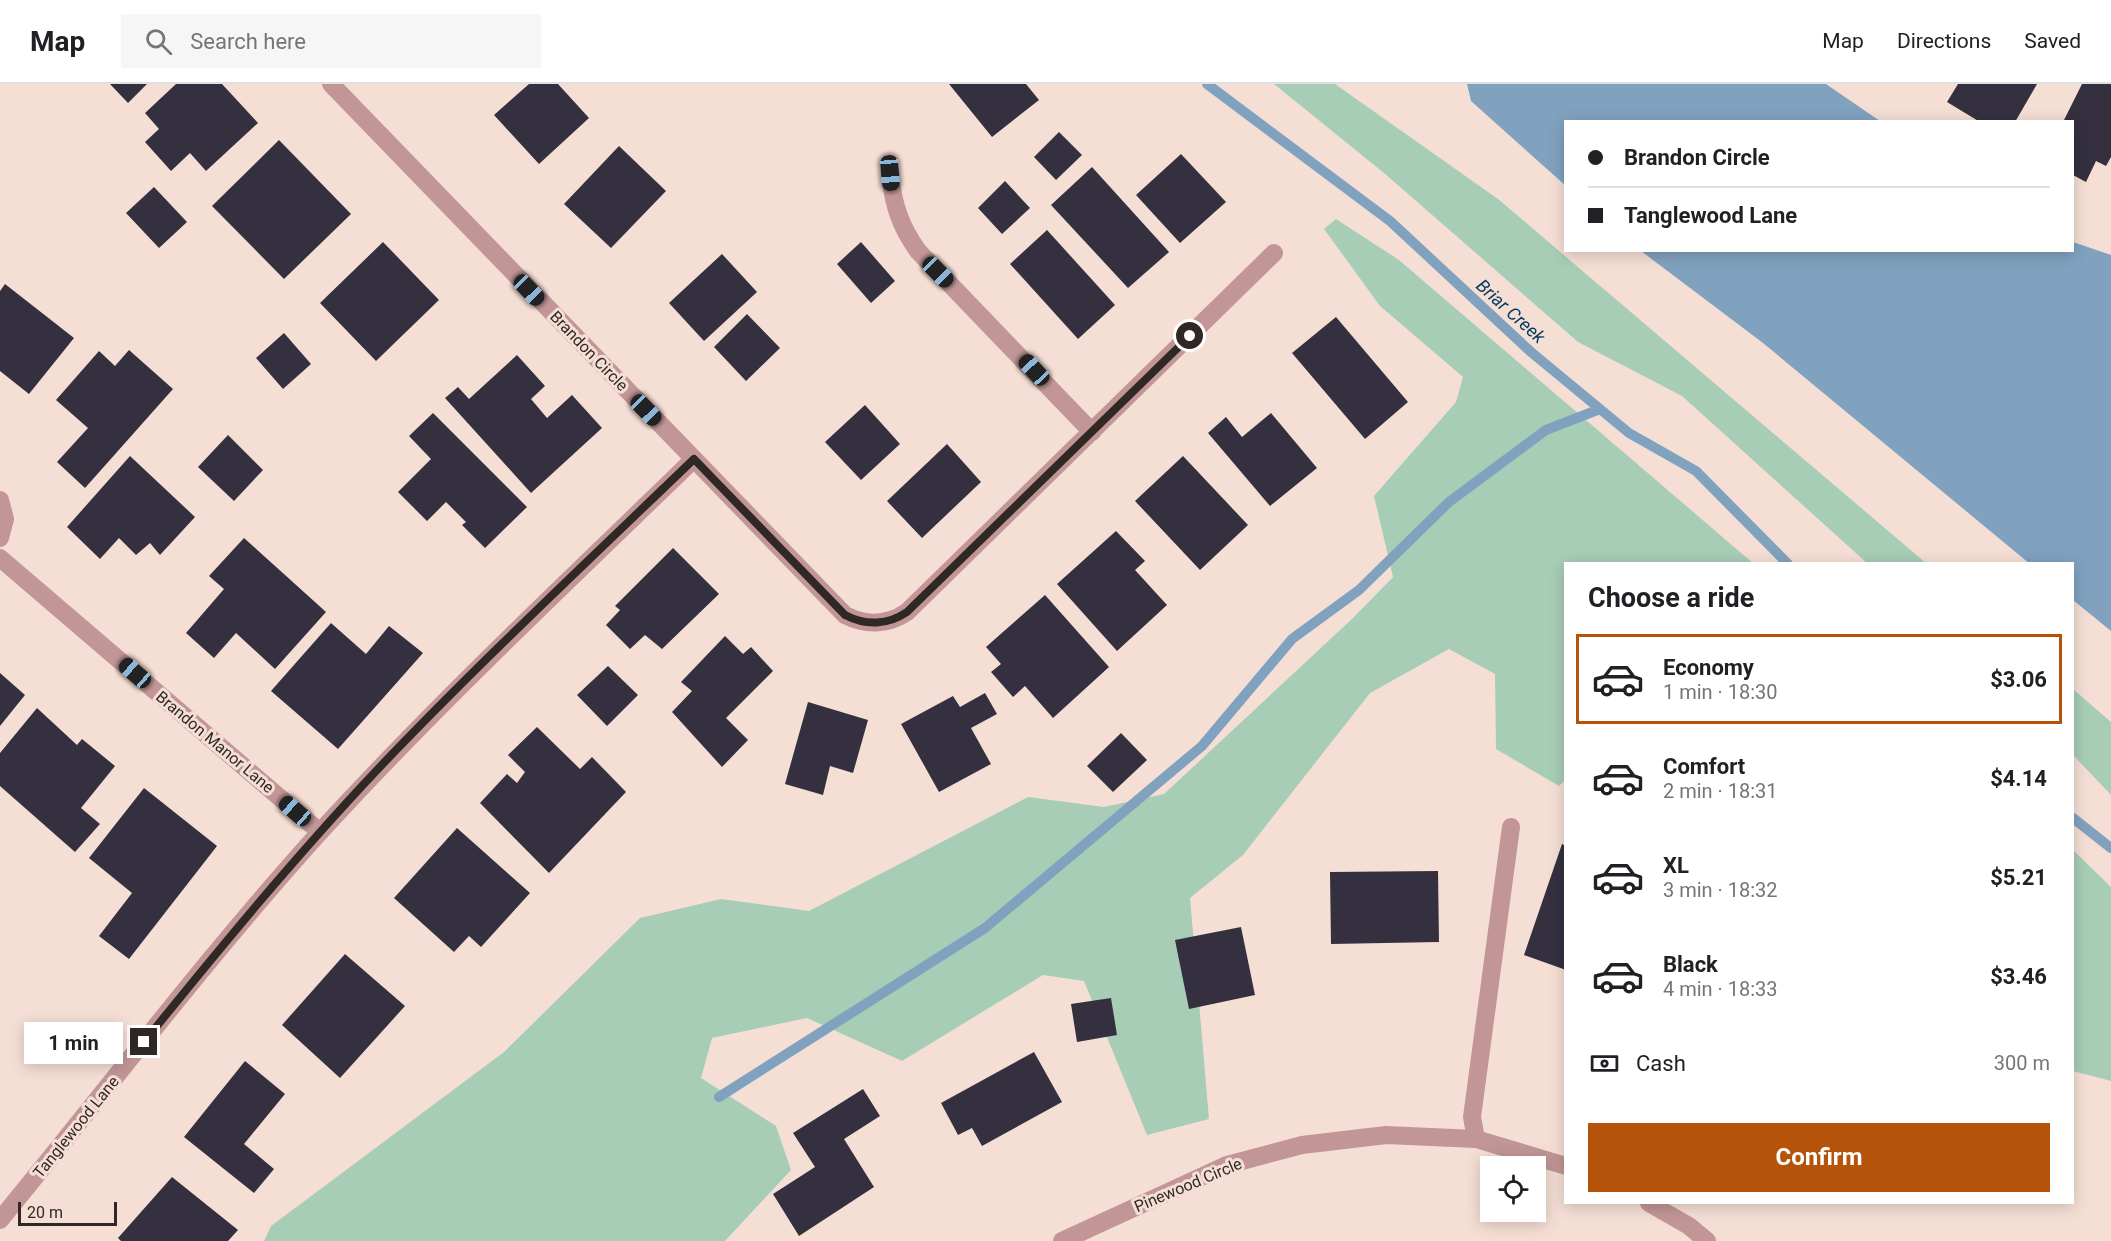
<!DOCTYPE html>
<html lang="en">
<head>
<meta charset="utf-8">
<style>
	:root { --surface:#fff; --page:#f6f6f6; --text:#202124; --muted:#757577; --line:#e0e0e0; --accent:#b45309 }
	body { margin:0; font-family:Roboto,sans-serif; background:var(--page); color:var(--text); height:100vh; display:flex; flex-direction:column; font-size:22px; white-space:nowrap }
	* { box-sizing:border-box; margin:0 }
	p { font-size:20px; color:var(--muted) }
	.icon { flex:none; width:33px; height:33px; fill:none; stroke:currentColor; stroke-width:2; stroke-linecap:round; stroke-linejoin:round }
	.map { position:relative; flex:1; overflow:hidden }
	.drawer { position:absolute; left:1564px; top:478px; width:510px; height:642px; display:flex; flex-direction:column; background:var(--surface); border-radius:0px; box-shadow:0 3px 15px #0003 }
	.drawer>* { flex:none }
	.banner { position:absolute; left:1564px; top:36px; width:510px; height:132px; border-radius:0px; box-shadow:0 3px 15px #0003; display:grid; align-content:center; height:132px; padding:0 24px; background:var(--surface) }
	.tools { position:absolute; left:1480px; top:1072px; display:grid; gap:12px }
	.tools a { display:grid; place-items:center; width:66px; height:66px; border-radius:0px; background:var(--surface); box-shadow:0 3px 15px #0003; font-size:30px }
	.scale { position:absolute; left:18px; bottom:15px; width:99px; box-sizing:border-box; padding-left:6px; border:3px solid #302824; border-top:0; font-size:16px; line-height:21px; white-space:nowrap; color:#302824; -webkit-text-stroke:4px #f5dfd5; paint-order:stroke }
	.end { position:absolute; width:27px; height:27px; margin:-14px; border:8px solid #302824; background:#fff; box-shadow:0 0 0 3px #fff }
	.from { border-radius:50% }
	.bubble { position:absolute; height:42px; border-radius:0px; background:var(--surface); box-shadow:0 3px 15px #0003; font-size:20px; font-weight:700; line-height:42px; text-align:center }
	.car { position:absolute; width:18px; height:36px; margin:-18px -9px; border-radius:8px; box-shadow:0 0 4px 2px #0007; background:linear-gradient(#222 24%,#8ab4d8 0 40%,#222 0 76%,#8ab4d8 0 86%,#222 0) }
	.banner b { display:flex; align-items:center; gap:21px; height:57px; font-size:22px }
	.banner b+b { border-top:2px solid var(--line) }
	.banner i { width:15px; height:15px; background:var(--text) }
	ul { padding:0; list-style:none }
	li { display:flex; align-items:center; gap:18px; height:90px; margin:0 12px 9px; padding:0 12px; border:3px solid transparent; border-radius:0px }
	li div { flex:1 }
	li b { display:block; font-size:22px }
	li em { font-style:normal; font-weight:700 }
	li.selected { border-color:var(--accent) }
	li>.icon { width:54px; height:54px; stroke-width:1.5 }
	h2 { padding:0 24px; font-size:27px; line-height:72px }
	.pay { display:flex; align-items:center; gap:15px; height:66px; padding:0 24px; font-size:22px }
	.pay p { margin-inline-start:auto }
	.cta { display:flex; gap:12px; margin-top:auto; padding:12px 24px }
	.cta a { flex:1; height:69px; border-radius:0px; background:var(--accent); color:#fff; font-size:24px; font-weight:700; line-height:69px; text-align:center }
	header { display:flex; align-items:center; gap:36px; box-sizing:border-box; height:84px; padding:0 30px; background:var(--surface); border-bottom:2px solid var(--line) }
	header strong { font-size:28px }
	nav { display:flex; gap:33px; margin-inline-start:auto; font-size:21px }
	.search { width:420px; height:54px; background:var(--page); display:flex; align-items:center; gap:15px; box-sizing:border-box; padding:0 21px; border-radius:0px; color:var(--muted); font-size:22px }
	.map>svg:first-child { display:block }
	.green { fill:#a8cdb7 }
	.water { fill:#81a2bf }
	.lines { fill:none; stroke-linecap:round; stroke-linejoin:round }
	.stream { stroke:#81a2bf; stroke-width:10 }
	.building { fill:#343040 }
	.lane { stroke:#c29697; stroke-width:18 }
	.street { stroke:#c29697; stroke-width:18 }
	.route { stroke:#302824; stroke-width:8 }
	.labels { text-anchor:middle; dominant-baseline:central; stroke-width:6; stroke-linejoin:round; paint-order:stroke }
	.street-label { font-size:16px; fill:#302824; stroke:#f5dfd5 }
	.water-label { font-size:18px; font-style:italic; fill:#00375e; stroke:#f5dfd5 }
</style>
</head>
<body>
<header>
<strong>Map</strong>
<div class="search"><svg class="icon" aria-label="search" viewBox="0 0 24 24"><circle cx="10" cy="10" r="6"/><path d="M15 15l6 6"/></svg>Search here</div>
<nav><a>Map</a><a>Directions</a><a>Saved</a></nav>
</header>
<div class="map">
<svg width="2111" height="1157" viewBox="0 0 2111 1157">
	<rect width="100%" height="100%" fill="#f5dfd5"/>
	<path class="green" d="M1274,0H1335L1498,115L1927,480H1868L1682,312L1578,258L1384,89Z
		M1336,135L1399,176L1754,480H1566V695L1559,702L1496,665L1495,590L1449,565L1370,609L1243,771L1190,814L1209,1035L1147,1051L1084,897L1043,891L902,977L807,934L712,954L701,994L776,1042L791,1086L725,1157H264L271,1142L504,968L640,834L721,815L809,827L1028,713L1104,723L1164,710L1353,534L1393,493L1374,412L1456,318L1463,293L1380,222L1324,145Z
		M2073,605L2111,638V711L2073,671Z
		M2073,766L2111,803V997L2073,987Z"/>
	<path class="water" d="M1467,0H1826L1880,37L1566,38V102L1471,17Z
		M2073,158L2111,171V547L2073,516V480H2030L1763,259L1641,167L2073,166Z"/>
	<g class="lines">
		<path class="stream" d="M1207,0L1390,137L1531,268L1629,349L1696,387L1788,480
			M2073,734L2111,764
			M719,1013L985,844L1202,662L1292,555L1359,506L1449,418L1546,346L1600,325"/>
	</g>
	<path class="building" d="M110,0H147L128,19Z
		M176,0H222L258,39L206,87L190,69L171,87L145,58L159,45L145,29Z
		M529,0H558L589,34L539,80L494,31Z
		M949,0H1026L1039,16L992,53Z
		M1958,0H2037L2015,38H1980L1947,18Z
		M2082,0H2111V73L2106,82L2096,77L2086,98L2073,91V38H2063Z
		M1059,48L1082,71L1056,96L1034,73Z
		M279,56L351,130L284,195L212,122Z
		M619,62L666,107L611,164L564,120Z
		M1181,70L1226,118L1180,159L1136,111Z
		M1092,83L1169,168L1128,204L1051,121Z
		M1005,97L1030,124L1002,150L978,124Z
		M154,103L187,138L159,164L126,129Z
		M1047,146L1115,221L1078,255L1010,180Z
		M383,158L439,216L376,277L320,219Z
		M861,158L895,197L871,219L837,180Z
		M722,170L757,208L704,257L669,219Z
		M5,200L74,254L29,310L0,287V207Z
		M747,230L780,264L746,297L714,263Z
		M1336,233L1408,318L1365,355L1292,269Z
		M284,249L311,280L283,305L256,274Z
		M129,266L173,305L85,404L57,378L88,344L56,316L99,267L115,282Z
		M517,271L545,302L531,315L547,334L572,311L602,344L531,409L445,314L458,303L469,315Z
		M865,321L900,360L861,396L825,358Z
		M433,329L527,423L485,464L462,441L466,438L446,418L427,437L398,408L431,375L409,352Z
		M1271,329L1317,384L1270,422L1208,349L1226,333L1242,353Z
		M228,351L263,386L234,417L198,383Z
		M947,360L981,398L922,454L887,417Z
		M130,372L195,433L160,471L150,459L136,471L119,454L100,475L67,443Z
		M1183,372L1248,441L1200,486L1135,417Z
		M1116,447L1145,477L1135,486L1167,521L1117,567L1057,500Z
		M244,454L326,528L275,585L236,549L214,574L186,549L224,505L209,492Z
		M673,464L719,510L662,565L645,551L630,565L606,541L620,526L615,522Z
		M1045,511L1109,583L1053,634L1025,602L1013,613L991,588L1001,580L986,563Z
		M331,539L366,570L389,542L423,569L338,665L271,607Z
		M725,552L743,570L751,563L773,587L726,634L748,656L722,683L672,628L692,607L681,598Z
		M608,582L638,611L607,642L577,611Z
		M0,589L25,611L0,642Z
		M985,609L997,630L971,644L991,680L939,708L901,640L953,612L960,623Z
		M808,618L868,636L853,689L830,682L823,711L785,700Z
		M37,624L77,661L82,655L115,682L81,724L100,740L75,768L0,702V669Z
		M537,643L580,685L592,673L626,708L549,789L480,719L507,690L517,699L525,688L508,671Z
		M1121,649L1147,676L1113,708L1087,682Z
		M144,704L217,762L129,875L99,852L132,809L89,774Z
		M457,744L530,809L481,863L469,852L454,868L394,814Z
		M1562,760L1566,762V886L1524,871Z
		M1438,787L1439,858L1331,860L1330,788Z
		M1241,843L1255,911L1189,925L1175,856Z
		M345,870L405,922L340,994L282,941Z
		M1111,914L1117,951L1077,958L1071,920Z
		M1034,968L1062,1018L982,1062L972,1044L958,1051L941,1019Z
		M245,977L285,1010L244,1060L274,1085L254,1109L184,1053Z
		M863,1005L880,1032L844,1055L874,1103L799,1152L773,1110L815,1083L793,1049Z
		M172,1093L238,1146L228,1157H121L118,1154Z"/>
	<g class="lines">
		<path class="lane" d="M1476,1055L1472,1033L1511,743"/>
		<path class="street" d="M331,0L845,531C866,542 888,541 907,528L1274,169
			M890,89C893,120 900,142 918,167L1092,348
			M0,416L5,435L0,454
			M0,474L320,748
			M1649,1119L1689,1142L1707,1157
			M0,1136C106,1007 207,873 320,748C439,618 568,497 694,375
			M1062,1157L1227,1081L1302,1061L1386,1051L1476,1055L1566,1082"/>
	</g>
	<g class="lines">
		<path class="route" d="M144,958C219,865 295,773 377,686C479,579 588,477 694,375L845,531C866,542 888,541 907,528L1190,252"/>
	</g>
	<g class="labels">
		<g class="street-label">
			<text transform="translate(589 267) rotate(46)">Brandon Circle</text>
			<text transform="translate(215 658) rotate(40)">Brandon Manor Lane</text>
			<text transform="translate(76 1043) rotate(-51)">Tanglewood Lane</text>
			<text transform="translate(1188 1101) rotate(-23)">Pinewood Circle</text>
		</g>
		<g class="water-label">
			<text transform="translate(1511 227) rotate(42)">Briar Creek</text>
		</g>
	</g>
</svg>
<div class="tools">
<a><svg class="icon" aria-label="locate" viewBox="0 0 24 24"><circle cx="12" cy="12" r="6"/><path d="M12 2v4M12 18v4M2 12h4M18 12h4"/></svg></a>
</div>
<div class="scale">20 m</div>
<i class="end from" style="left:1190px;top:252px"></i>
<i class="end" style="left:144px;top:958px"></i>
<div class="bubble" style="left:24px;top:938px;width:99px">1 min</div>
<i class="car" style="left:890px;top:89px;rotate:175deg"></i>
<i class="car" style="left:938px;top:188px;rotate:135deg"></i>
<i class="car" style="left:529px;top:206px;rotate:136deg"></i>
<i class="car" style="left:1034px;top:286px;rotate:317deg"></i>
<i class="car" style="left:646px;top:326px;rotate:136deg"></i>
<i class="car" style="left:135px;top:589px;rotate:311deg"></i>
<i class="car" style="left:295px;top:727px;rotate:311deg"></i>
<div class="banner">
<b><i class="from"></i>Brandon Circle</b>
<b><i></i>Tanglewood Lane</b>
</div>
<section class="drawer">
<h2>Choose a ride</h2>
<ul>
<li class="selected"><svg class="icon" aria-label="car" viewBox="0 0 24 24"><path d="M5 17H2v-5l4-1 3-4h7l3 4 3 1v5h-3M9 17h6M6 11h13"/><circle cx="7" cy="17" r="2"/><circle cx="17" cy="17" r="2"/></svg><div><b>Economy</b><p>1 min · 18:30</p></div><em>$3.06</em></li>
<li><svg class="icon" aria-label="car" viewBox="0 0 24 24"><path d="M5 17H2v-5l4-1 3-4h7l3 4 3 1v5h-3M9 17h6M6 11h13"/><circle cx="7" cy="17" r="2"/><circle cx="17" cy="17" r="2"/></svg><div><b>Comfort</b><p>2 min · 18:31</p></div><em>$4.14</em></li>
<li><svg class="icon" aria-label="car" viewBox="0 0 24 24"><path d="M5 17H2v-5l4-1 3-4h7l3 4 3 1v5h-3M9 17h6M6 11h13"/><circle cx="7" cy="17" r="2"/><circle cx="17" cy="17" r="2"/></svg><div><b>XL</b><p>3 min · 18:32</p></div><em>$5.21</em></li>
<li><svg class="icon" aria-label="car" viewBox="0 0 24 24"><path d="M5 17H2v-5l4-1 3-4h7l3 4 3 1v5h-3M9 17h6M6 11h13"/><circle cx="7" cy="17" r="2"/><circle cx="17" cy="17" r="2"/></svg><div><b>Black</b><p>4 min · 18:33</p></div><em>$3.46</em></li>
</ul>
<div class="pay"><svg class="icon" aria-label="cash" viewBox="0 0 24 24"><path d="M3 7h18v10H3z"/><circle cx="12" cy="12" r="2"/></svg>Cash<p>300 m</p></div>
<div class="cta"><a>Confirm</a></div>
</section>
</div>
</body>
</html>
